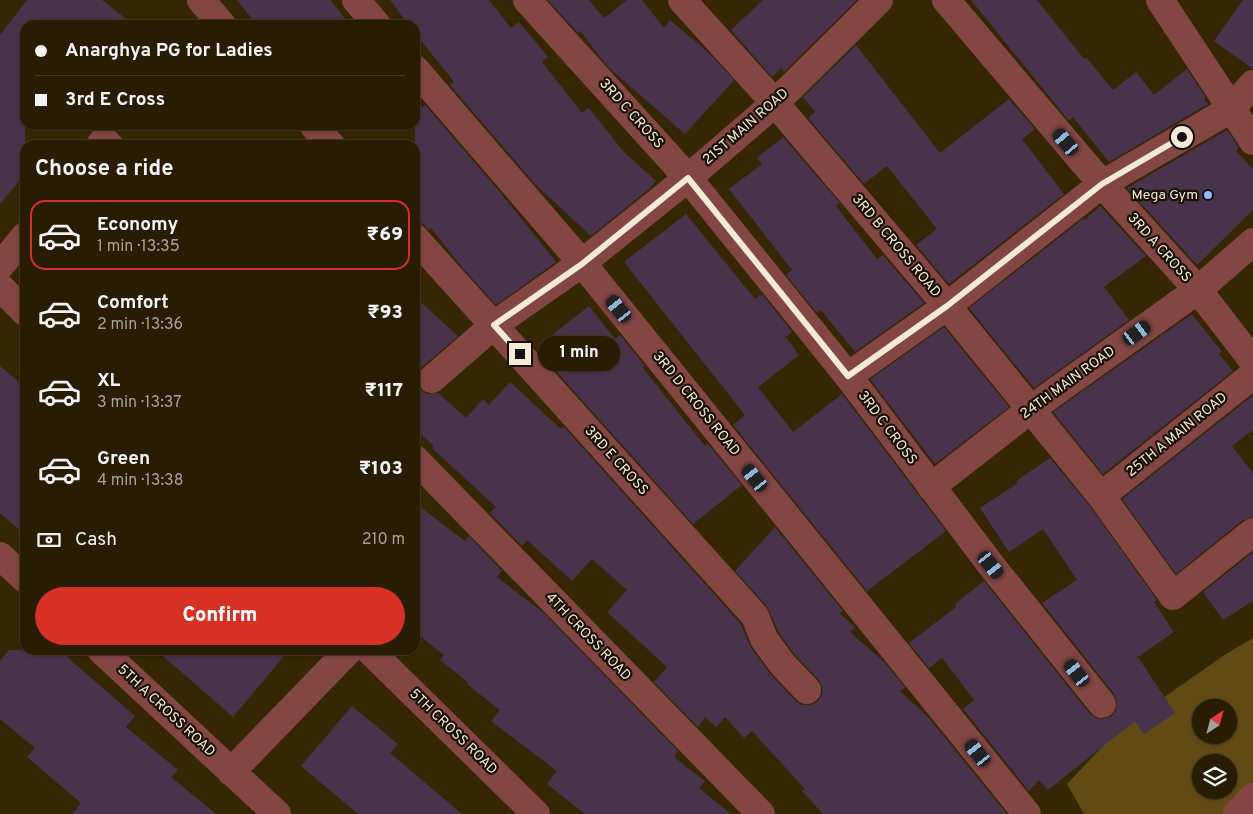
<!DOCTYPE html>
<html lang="en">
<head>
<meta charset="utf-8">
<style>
	:root { --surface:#281d03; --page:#342a12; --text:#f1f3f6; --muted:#a5a29a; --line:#443b25; --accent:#d93025 }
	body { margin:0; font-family:Overpass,sans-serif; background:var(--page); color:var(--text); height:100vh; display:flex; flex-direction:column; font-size:19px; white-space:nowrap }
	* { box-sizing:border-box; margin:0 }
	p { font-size:16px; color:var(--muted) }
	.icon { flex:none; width:28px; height:28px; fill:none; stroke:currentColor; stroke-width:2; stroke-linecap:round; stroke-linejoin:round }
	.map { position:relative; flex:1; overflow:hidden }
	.side { position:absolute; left:20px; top:140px; width:400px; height:515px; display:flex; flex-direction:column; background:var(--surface); border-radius:15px; box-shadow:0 1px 4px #0004,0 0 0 1px var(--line) }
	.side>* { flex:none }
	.top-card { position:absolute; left:20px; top:20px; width:400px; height:110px; border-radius:15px; box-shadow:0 1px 4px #0004,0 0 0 1px var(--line); display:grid; align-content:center; height:110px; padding:0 15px; background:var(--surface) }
	.needle { width:32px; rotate:36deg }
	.fabs { position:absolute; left:1192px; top:699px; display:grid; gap:10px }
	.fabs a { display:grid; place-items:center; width:45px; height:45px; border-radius:50%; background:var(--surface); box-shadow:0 1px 4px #0004,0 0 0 1px var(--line); font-size:25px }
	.end { position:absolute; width:22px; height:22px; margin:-11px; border:6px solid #f4ead7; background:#111; box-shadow:0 0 0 2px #111 }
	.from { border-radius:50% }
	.bubble { position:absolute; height:35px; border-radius:18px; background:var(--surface); box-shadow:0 1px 4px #0004,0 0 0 1px var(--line); font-size:16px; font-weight:800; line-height:35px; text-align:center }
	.car { position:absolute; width:15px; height:30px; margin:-15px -8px; border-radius:6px; box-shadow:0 0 4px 1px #0007; background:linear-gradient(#222 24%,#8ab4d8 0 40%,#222 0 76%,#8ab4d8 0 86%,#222 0) }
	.top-card b { display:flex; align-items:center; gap:18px; height:48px; font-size:19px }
	.top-card b+b { border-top:1px solid var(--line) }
	.top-card i { width:12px; height:12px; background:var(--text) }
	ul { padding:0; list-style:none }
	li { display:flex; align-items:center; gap:15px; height:70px; margin:0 10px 8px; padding:0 5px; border:2px solid transparent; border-radius:15px }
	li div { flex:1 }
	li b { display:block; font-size:19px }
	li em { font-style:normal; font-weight:800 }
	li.selected { border-color:var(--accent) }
	li>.icon { width:45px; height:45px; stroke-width:1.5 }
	h2 { padding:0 15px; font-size:22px; line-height:60px }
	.pay { display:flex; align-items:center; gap:12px; height:55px; padding:0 15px; font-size:19px }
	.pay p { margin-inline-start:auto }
	.cta { display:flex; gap:10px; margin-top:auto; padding:10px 15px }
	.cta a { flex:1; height:58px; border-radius:30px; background:var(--accent); color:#fff; font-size:20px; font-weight:800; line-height:58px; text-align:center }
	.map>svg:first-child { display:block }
	.green { fill:#624a15; fill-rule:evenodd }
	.building { fill:#49324b }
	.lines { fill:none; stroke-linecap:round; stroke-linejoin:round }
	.street { stroke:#834643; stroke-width:28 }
	.route { stroke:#f4ead7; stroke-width:6 }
	.poi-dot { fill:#94b7fd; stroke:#181104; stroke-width:2 }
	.labels { text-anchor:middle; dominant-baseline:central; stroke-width:4.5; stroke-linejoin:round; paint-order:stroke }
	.street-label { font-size:14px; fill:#f4ead7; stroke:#181104 }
	.poi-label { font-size:14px; fill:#f4ead7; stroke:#181104; text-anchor:end }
</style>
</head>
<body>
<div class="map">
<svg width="1253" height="814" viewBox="0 0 1253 814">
	<rect width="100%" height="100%" fill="#362704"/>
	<path class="green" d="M1253,638V792L1232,814H1084L1067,784L1120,728L1226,654ZM1201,708H1229V735H1201ZM1201,762H1229V790H1201Z"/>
	<path class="building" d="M27,0H102L134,25H25V174L0,204V35Z
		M237,0H330L350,25H257Z
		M390,0H489L511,28L519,22L548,57L542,62L582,113L589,108L623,151L656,181L649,189L591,236L535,184L450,85L454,82L415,33V25H409Z
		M548,0H589L604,18L627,0H642L664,28L670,20L708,52L734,80L685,134L608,67L580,31L578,33Z
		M763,0H857L784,72L781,68L772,77L731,30Z
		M971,0H1037L1084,59L1086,57L1113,90L1136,72L1154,95L1187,69L1206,98L1204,99L1208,104L1109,162L1073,117L1069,121Z
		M1243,0H1253V69L1214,41Z
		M856,45L940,153L1009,99L1035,129L1022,139L1064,194L949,284L916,245L937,229L887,166L864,184L808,118L815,112L803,97Z
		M425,105L500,192L556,262L496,305L461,266L431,228L429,230L415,216V113Z
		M1227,130L1239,148L1236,151L1253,169V210L1197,265L1127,188Z
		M783,137L840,203L836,206L877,259L883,255L924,303L855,352L821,310L817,313L786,275L792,270L729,189L762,164L757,158Z
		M1100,206L1146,256L1104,287L1129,320L1034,388L969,308L1084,218L1085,220Z
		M686,214L755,299L762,294L792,332L786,337L799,355L758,387L793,432L842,394L946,531L867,591L733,425L745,415L624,262Z
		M415,297L458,336L421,368L417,373V382L421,390L427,394L438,393L466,418L483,399L489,405L510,382L561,429L564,427L741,624L751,648L772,676L796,701L802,705H810L817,702L822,695V687L819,680L795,655L778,631L767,606L735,571L775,527L843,611L839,613L855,627L850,632L884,662L905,687L900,691L928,717L1007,814H823L802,791L805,789L752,731L744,738L725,717L716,727L705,717L698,727L654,682L667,667L607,612L627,590L592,559L572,581L527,540L522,546L490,513L496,507L432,448L434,446L415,429Z
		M589,306L615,339L620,335L645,366L643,368L705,446L708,444L742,485L693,524L538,351L539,350L537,347Z
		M1192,314L1222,352L1219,354L1233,371L1103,474L1053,412Z
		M944,327L1009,407L935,464L870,379Z
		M0,366L25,387V535L0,513Z
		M1252,396L1253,398V430L1232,446L1253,473V517L1243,520L1176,574L1122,499Z
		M1050,458L1089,505L1157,600L1154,602L1174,632L1138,657L1175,713L1144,734L1135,721L1048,790L1039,780L1029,791L963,709L974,700L942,658L929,668L909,643L956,607L955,604L984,581L1090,714L1096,718L1104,719L1112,716L1116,710L1117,702L1114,694L1042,603L1077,580L1043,529L1009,552L980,508L1018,483L1016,481Z
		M415,503L465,541L469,536L502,571L497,577L545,614L678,751L674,757L705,781L699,788L731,814H585L547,784L557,771L491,721L500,710L467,684L468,682L440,660L444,655L415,632Z
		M1253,552V601L1223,620L1203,592Z
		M9,650H59L135,716L126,727L178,770L171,777L216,814H72L81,803L27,757L35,748L0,719V661Z
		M156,650H289L233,717Z
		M352,706L398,744L390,753L462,814H358L301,766Z"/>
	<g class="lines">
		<path class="street" d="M201,0L222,25
			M356,0L377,25
			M527,0L688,178L848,376L991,565L1102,704
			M682,0L775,103L947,306L1101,496L1173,596L1253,532
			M946,0L1102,184L1198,290L1253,361
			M1160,0L1253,141
			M415,69L582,263L1027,814
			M313,125L331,145
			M100,145L104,140L109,145
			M415,238L755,616L764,639L783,665L807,690
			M0,266L25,236
			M0,287L25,312
			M848,376L947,306L1102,184L1231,109L1253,84
			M432,379L494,325L582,263L688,178L775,103L879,0
			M415,459L761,814
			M931,487L1031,409L1198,290L1253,242
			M1101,496L1253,375
			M0,556L25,579
			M101,650L277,814
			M369,650L536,814
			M231,772L349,650
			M1237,814L1253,797"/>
	</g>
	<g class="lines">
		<path class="route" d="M520,354L494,325L582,264L688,178L848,376L947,306L1102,184L1182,137"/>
	</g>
	<circle class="poi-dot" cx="1208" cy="195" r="5"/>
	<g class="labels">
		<g class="street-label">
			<text transform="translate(631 114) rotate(48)">3RD C CROSS</text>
			<text transform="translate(746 127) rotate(-41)">21ST MAIN ROAD</text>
			<text transform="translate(896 246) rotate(50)">3RD B CROSS ROAD</text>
			<text transform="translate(1159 248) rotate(48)">3RD A CROSS</text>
			<text transform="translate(1068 383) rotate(-36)">24TH MAIN ROAD</text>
			<text transform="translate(696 404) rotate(51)">3RD D CROSS ROAD</text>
			<text transform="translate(887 428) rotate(53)">3RD C CROSS</text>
			<text transform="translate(1177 435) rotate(-39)">25TH A MAIN ROAD</text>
			<text transform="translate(616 461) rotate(48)">3RD E CROSS</text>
			<text transform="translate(588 637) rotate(46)">4TH CROSS ROAD</text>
			<text transform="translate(166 711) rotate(43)">5TH A CROSS ROAD</text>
			<text transform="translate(453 732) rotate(44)">5TH CROSS ROAD</text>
		</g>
		<g class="poi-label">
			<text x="1198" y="195">Mega Gym</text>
		</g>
	</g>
</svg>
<div class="fabs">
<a><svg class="needle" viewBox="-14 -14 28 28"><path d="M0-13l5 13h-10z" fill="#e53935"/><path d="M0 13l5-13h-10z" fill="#a5a29a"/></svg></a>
<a><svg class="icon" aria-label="layers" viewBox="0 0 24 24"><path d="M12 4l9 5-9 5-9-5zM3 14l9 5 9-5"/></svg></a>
</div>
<i class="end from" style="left:1182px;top:137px"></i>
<i class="end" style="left:520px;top:354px"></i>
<div class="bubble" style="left:538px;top:336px;width:82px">1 min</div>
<i class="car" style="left:1066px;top:142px;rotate:320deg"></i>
<i class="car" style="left:619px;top:309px;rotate:321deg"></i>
<i class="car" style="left:1137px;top:333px;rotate:54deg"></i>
<i class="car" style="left:755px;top:478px;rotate:321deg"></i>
<i class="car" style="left:991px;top:565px;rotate:141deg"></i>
<i class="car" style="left:1077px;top:673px;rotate:322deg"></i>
<i class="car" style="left:978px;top:753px;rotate:321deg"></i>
<div class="top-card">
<b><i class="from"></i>Anarghya PG for Ladies</b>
<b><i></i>3rd E Cross</b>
</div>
<section class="side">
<h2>Choose a ride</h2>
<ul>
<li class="selected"><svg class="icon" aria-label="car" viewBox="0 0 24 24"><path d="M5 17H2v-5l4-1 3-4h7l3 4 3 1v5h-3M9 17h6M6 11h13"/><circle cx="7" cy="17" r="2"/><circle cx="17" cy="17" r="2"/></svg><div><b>Economy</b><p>1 min · 13:35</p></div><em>₹69</em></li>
<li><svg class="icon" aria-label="car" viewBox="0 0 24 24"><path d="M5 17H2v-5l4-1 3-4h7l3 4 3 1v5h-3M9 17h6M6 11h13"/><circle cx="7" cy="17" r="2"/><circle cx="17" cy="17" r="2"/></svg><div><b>Comfort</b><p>2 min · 13:36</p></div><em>₹93</em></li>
<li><svg class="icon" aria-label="car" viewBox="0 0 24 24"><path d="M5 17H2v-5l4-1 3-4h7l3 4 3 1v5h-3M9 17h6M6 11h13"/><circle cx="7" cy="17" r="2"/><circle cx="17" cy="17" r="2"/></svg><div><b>XL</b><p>3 min · 13:37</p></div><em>₹117</em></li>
<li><svg class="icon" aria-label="car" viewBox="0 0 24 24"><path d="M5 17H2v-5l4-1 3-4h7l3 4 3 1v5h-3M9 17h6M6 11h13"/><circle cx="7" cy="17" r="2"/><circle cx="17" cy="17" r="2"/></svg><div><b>Green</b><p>4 min · 13:38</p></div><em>₹103</em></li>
</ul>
<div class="pay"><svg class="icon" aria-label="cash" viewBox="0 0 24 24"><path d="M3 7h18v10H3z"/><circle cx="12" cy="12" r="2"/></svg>Cash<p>210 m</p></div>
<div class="cta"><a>Confirm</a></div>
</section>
</div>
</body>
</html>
